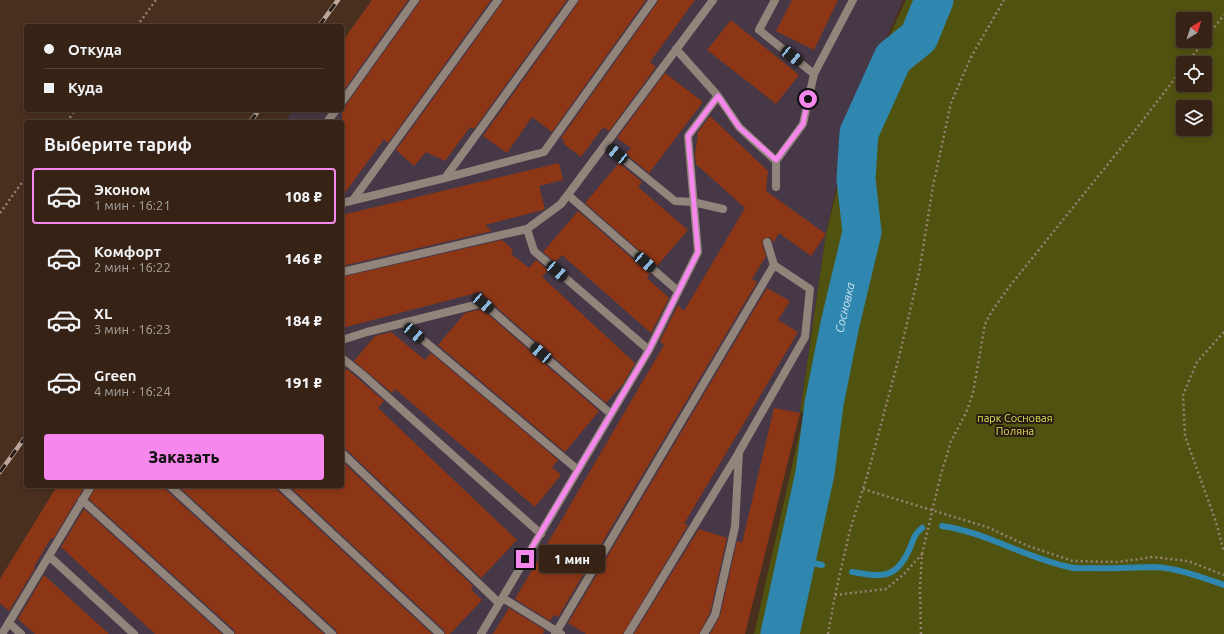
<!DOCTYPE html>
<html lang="ru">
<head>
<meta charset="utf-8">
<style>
	:root { --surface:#372316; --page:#3e2b1f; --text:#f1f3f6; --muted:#aaa4a1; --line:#514035; --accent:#f688ed }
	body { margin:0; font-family:Ubuntu,sans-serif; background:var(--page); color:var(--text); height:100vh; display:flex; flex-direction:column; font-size:15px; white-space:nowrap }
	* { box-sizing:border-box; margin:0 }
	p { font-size:13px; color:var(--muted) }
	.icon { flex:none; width:22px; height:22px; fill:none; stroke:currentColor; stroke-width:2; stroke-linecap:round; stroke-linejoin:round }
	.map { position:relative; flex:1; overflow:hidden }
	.details { position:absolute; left:24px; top:120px; width:320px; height:368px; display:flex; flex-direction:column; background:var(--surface); border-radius:4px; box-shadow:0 2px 6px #0003,0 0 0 1px var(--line) }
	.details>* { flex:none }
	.top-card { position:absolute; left:24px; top:24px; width:320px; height:88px; border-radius:4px; box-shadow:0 2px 6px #0003,0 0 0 1px var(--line); display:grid; align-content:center; height:88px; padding:0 20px; background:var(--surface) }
	.needle { width:26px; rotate:38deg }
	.controls { position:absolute; left:1176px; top:12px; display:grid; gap:8px }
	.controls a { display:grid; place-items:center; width:36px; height:36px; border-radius:4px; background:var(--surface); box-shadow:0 2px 6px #0003,0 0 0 1px var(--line); font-size:20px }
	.end { position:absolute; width:18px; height:18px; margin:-9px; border:5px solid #f688ed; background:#111; box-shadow:0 0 0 2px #111 }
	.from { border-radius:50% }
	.bubble { position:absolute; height:28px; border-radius:4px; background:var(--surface); box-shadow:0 2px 6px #0003,0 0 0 1px var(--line); font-size:13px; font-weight:800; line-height:28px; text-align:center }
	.car { position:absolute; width:12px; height:24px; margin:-12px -6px; border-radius:5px; box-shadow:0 0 3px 1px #0007; background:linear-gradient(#222 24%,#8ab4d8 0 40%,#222 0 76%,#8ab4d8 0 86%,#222 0) }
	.top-card b { display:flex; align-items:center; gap:14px; height:38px; font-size:15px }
	.top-card b+b { border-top:1px solid var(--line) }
	.top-card i { width:10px; height:10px; background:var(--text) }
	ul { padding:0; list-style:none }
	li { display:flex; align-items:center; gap:12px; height:56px; margin:0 8px 6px; padding:0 12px; border:2px solid transparent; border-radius:4px }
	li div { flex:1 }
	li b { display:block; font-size:15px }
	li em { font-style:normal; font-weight:800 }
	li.current { border-color:var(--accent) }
	li>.icon { width:36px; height:36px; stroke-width:1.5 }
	h2 { padding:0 20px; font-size:18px; line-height:48px }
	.button { display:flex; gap:8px; margin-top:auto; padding:8px 20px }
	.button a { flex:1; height:46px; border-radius:4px; background:var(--accent); color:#111; font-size:16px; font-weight:800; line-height:46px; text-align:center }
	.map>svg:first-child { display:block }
	.industrial { fill:#463846 }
	.green { fill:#50530f; fill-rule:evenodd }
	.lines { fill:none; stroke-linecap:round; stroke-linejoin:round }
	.stream { stroke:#2f86ae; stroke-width:6 }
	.river { stroke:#2f86ae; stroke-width:39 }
	.building { fill:#8d3616 }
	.path { stroke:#978173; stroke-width:2.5; stroke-dasharray:2 3; stroke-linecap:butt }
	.service { stroke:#91847a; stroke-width:8 }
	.rail-casing { stroke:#bba79b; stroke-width:4.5 }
	.rail { stroke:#261a13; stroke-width:3; stroke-dasharray:9; stroke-linecap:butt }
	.route { stroke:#f688ed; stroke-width:5 }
	.labels { text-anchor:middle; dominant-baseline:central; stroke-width:4; stroke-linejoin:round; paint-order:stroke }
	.park-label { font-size:11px; fill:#d9e058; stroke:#261a13 }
	.water-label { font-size:12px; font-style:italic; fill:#cae2ef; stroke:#261a13 }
</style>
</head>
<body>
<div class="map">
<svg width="1224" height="634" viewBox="0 0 1224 634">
	<rect width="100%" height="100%" fill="#492f1e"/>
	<path class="industrial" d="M372,0H903L851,119L826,234L800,413L745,634H0V579L57,486H342V122H285L293,110H342V42Z"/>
	<path class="green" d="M906,0H1224V634H754L805,409L800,413L826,234L841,172L851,119ZM1183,19H1205V41H1183ZM1183,63H1205V85H1183ZM1183,107H1205V129H1183Z"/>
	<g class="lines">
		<path class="stream" d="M942,526C986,532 1025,558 1069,567C1076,569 1083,568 1090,568C1111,569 1132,567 1154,567C1178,568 1201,577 1224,585
			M796,559L822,565
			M852,572C882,577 896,580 910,548C913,540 915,533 922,528"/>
		<path class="river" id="s1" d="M780,634L815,473L824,404L840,324L862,232L856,179L859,133L893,58L919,37L934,0"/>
	</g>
	<path class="building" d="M372,0H408L342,93V42Z
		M420,0H491L388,143L384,139L342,197V107L346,105L419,3Z
		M503,0H567L474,129L470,127L445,161L426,152L414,166L396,150L502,3Z
		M579,0H646L552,132L532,117L507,153L483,136L578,3Z
		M658,0H695L650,62L656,67L609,131L603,127L581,157L563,143L565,141L561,138L657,3Z
		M792,0H838L814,50L776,31Z
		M731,20L799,75L776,104L707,50Z
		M665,73L703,102L649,173L626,154L631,148L617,138Z
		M710,116L768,171L766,191L826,234L811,256L779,233L773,243L771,238L769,237L763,239L762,243L766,256L752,279L757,282L558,617L554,615L550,621L515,599L664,345L660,341L678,305L684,311L745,208L696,164L695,154L698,132Z
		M559,163L563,180L539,186L545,209L543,210L485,225L492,231L342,266V215Z
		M619,163L642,182L638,187L688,230L657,266L585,203Z
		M578,211L650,274L647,278L669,298L651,333L562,255L555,262L543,252Z
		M502,240L513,250L511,254L529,268L536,260L548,270L542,277L635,363L623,384L606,403L487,299L484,298L477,299L484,291L342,328V277Z
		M767,288L790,301L778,320L798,332L684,524L688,525L623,634H586L568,623Z
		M482,309L599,411L565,452L438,345L465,313Z
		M391,332L425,360L431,353L558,460L552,467L561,475L535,507L395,389L392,393L354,361L375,336Z
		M347,369L384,401L378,408L517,540L481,578L346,449L342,448V375Z
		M774,408L800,413L745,634H710L720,616L737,541L742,543Z
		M342,461L473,586L471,589L482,600L450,634H445L444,630L289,486H342Z
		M57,486H85L53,539L51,538L34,567L35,568L9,611L0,603V579Z
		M96,486H165L166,490L324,634H235L234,630L89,499Z
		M178,486H276L277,490L432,634H337L336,630Z
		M84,509L222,634H155L61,547Z
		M699,529L727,538L710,613L699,634H634Z
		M44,575L109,634H35L18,619Z
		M509,608L545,630L543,634H493Z"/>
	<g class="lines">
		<path class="path" d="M137,26L156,0
			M1205,39L1224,15
			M1187,63L1204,41
			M67,122L75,110
			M0,213L26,177
			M1224,332L1197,362L1183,395L1185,436L1216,522L1224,552
			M863,489L987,527L1028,546L1073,561L1117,562L1153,557L1188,561L1224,575
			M835,595L886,589L905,573L922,554
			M828,634L835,595L850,530L868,473L898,361L919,273L933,186L951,103L971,57L1004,0
			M921,634L920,588L922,554L941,474L951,441L966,413L973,393L985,324L992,311L1009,287L1133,133L1183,68"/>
		<path class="service" d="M775,0L759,30L814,74
			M718,96L739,127L776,161L803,124L814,74L853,0
			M342,102L415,0
			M327,122L336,110
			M606,145L675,201L693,202L723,209
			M776,161V187
			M445,178L574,0
			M568,195L678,291
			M353,200L498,0
			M342,203L445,178L544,152L653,0
			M527,229L534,251L649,350
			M342,272L527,229L561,204L713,0
			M403,323L578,470
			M342,340L367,332L483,303L611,414
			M342,358L362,374L541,534
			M342,453L499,603
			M170,486L332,634
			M281,486L440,634
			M82,500L230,634
			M49,556L134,634
			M503,598L561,634
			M9,623L21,634
			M2,634L91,486
			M481,634L649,350L698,252L688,136L718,96L676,49
			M555,634L774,265L767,242
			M628,634L738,454
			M704,634L715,615L735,527L739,452L805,337L810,289L774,265"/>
		<defs>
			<path id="rail" d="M319,26L338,0
				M250,122L259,110
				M0,472L26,436"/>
		</defs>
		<use href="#rail" class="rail-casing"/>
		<use href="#rail" class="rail"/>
	</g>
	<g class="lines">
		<path class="route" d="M525,559L649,350L698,252L688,136L718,96L739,127L776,160L803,124L808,99"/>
	</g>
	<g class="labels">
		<g class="park-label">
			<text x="1015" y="418">парк Сосновая<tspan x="1015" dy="13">Поляна</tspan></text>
		</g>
		<g class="water-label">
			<text stroke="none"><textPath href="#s1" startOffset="333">Сосновка</textPath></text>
		</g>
	</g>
</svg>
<div class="controls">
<a><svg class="needle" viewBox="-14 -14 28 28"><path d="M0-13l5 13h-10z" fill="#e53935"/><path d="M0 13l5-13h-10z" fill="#aaa4a1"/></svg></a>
<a><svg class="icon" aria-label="locate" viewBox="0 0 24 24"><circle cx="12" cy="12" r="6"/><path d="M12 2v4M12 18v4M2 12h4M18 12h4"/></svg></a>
<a><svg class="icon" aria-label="layers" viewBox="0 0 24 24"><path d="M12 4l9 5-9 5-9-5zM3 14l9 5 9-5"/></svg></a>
</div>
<i class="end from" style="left:808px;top:99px"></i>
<i class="end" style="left:525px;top:559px"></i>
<div class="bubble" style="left:539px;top:545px;width:66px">1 мин</div>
<i class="car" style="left:792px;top:56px;rotate:129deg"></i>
<i class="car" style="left:617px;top:154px;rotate:309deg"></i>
<i class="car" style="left:645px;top:262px;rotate:131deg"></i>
<i class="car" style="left:557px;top:271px;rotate:131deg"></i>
<i class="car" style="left:483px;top:303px;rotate:131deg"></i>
<i class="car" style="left:414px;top:333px;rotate:130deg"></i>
<i class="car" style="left:541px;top:353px;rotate:311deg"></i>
<div class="top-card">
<b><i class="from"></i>Откуда</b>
<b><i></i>Куда</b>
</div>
<section class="details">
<h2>Выберите тариф</h2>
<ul>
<li class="current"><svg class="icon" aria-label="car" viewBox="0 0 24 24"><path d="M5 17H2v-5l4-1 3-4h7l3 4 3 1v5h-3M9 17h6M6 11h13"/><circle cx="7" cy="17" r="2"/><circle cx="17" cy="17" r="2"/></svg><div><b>Эконом</b><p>1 мин · 16:21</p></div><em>108 ₽</em></li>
<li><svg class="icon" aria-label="car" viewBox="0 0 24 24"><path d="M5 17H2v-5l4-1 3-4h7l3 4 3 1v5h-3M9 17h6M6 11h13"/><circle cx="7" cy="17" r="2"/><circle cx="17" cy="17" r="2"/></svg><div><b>Комфорт</b><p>2 мин · 16:22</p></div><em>146 ₽</em></li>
<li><svg class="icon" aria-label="car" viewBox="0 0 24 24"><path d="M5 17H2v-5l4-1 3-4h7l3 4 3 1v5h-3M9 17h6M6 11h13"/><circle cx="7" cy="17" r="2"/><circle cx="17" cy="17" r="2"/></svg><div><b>XL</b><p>3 мин · 16:23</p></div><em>184 ₽</em></li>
<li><svg class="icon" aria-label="car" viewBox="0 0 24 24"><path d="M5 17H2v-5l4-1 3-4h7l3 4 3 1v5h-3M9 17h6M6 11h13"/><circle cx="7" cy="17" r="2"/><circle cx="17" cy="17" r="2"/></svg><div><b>Green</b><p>4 мин · 16:24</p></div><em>191 ₽</em></li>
</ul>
<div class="button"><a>Заказать</a></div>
</section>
</div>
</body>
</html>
